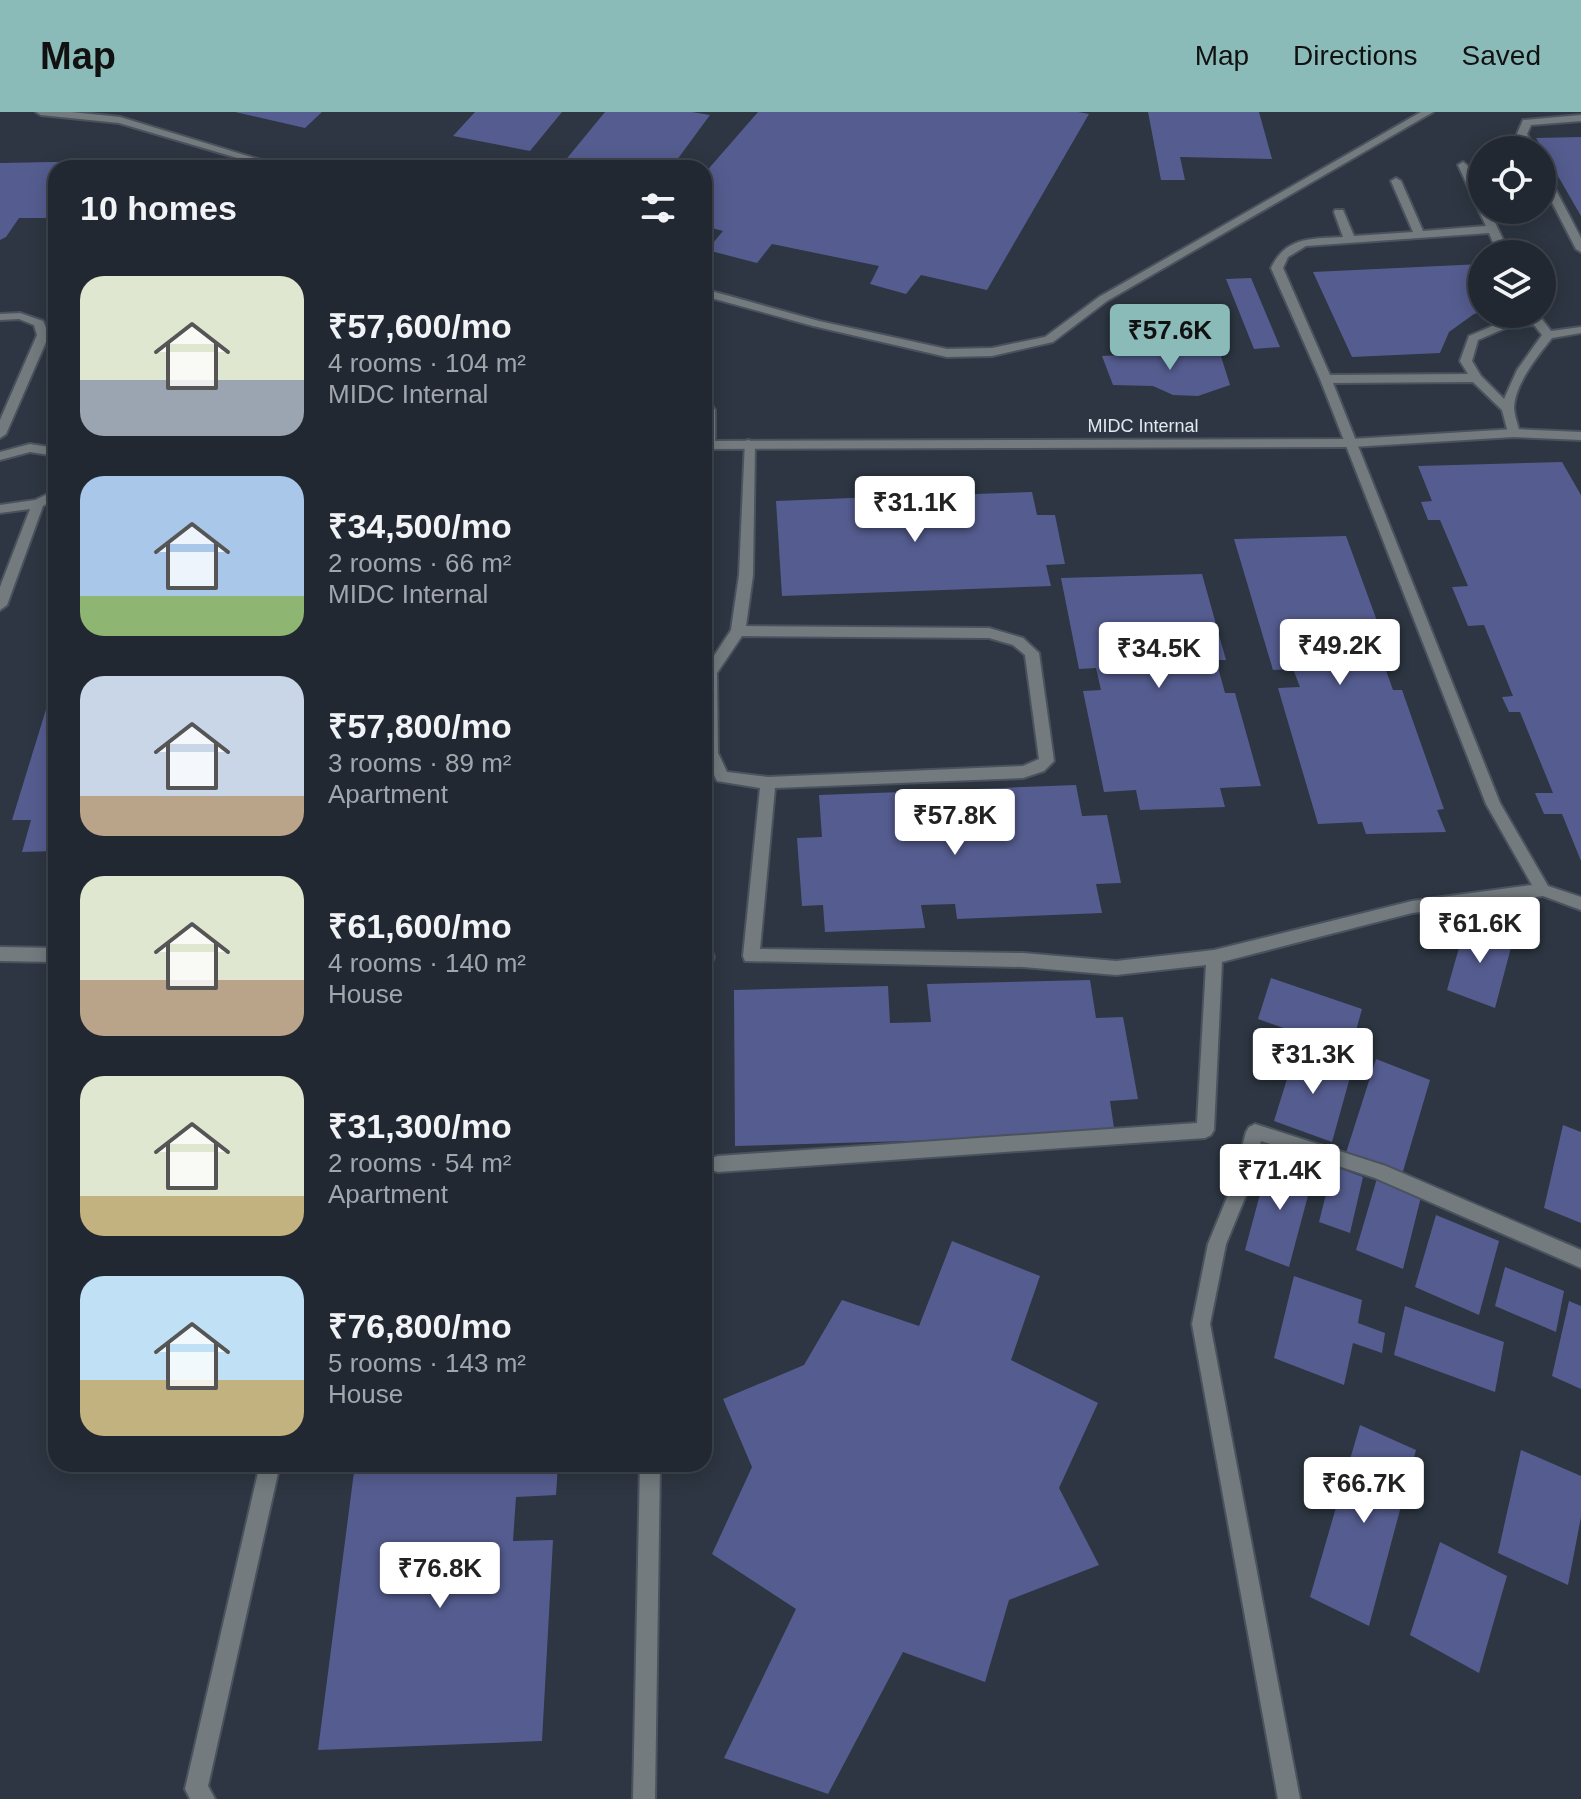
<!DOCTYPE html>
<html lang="en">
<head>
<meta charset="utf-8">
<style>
	:root { --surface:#222832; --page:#2e343e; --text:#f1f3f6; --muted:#a2a6ac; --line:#3f444d; --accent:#8bbbb9 }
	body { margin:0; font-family:Arial,sans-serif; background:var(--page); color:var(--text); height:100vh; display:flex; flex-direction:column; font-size:30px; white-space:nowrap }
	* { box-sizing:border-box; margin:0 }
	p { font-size:26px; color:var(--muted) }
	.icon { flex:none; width:44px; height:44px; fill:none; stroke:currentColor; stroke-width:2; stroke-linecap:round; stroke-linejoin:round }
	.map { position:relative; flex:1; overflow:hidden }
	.drawer { position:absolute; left:48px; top:48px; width:664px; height:1312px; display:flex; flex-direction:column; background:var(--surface); border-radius:24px; box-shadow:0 4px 20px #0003,0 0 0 2px var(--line) }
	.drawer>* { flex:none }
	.buttons { position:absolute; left:1468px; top:24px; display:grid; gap:16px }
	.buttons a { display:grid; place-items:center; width:88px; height:88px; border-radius:50%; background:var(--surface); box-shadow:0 4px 20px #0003,0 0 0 2px var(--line); font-size:40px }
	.price { position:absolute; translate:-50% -68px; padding:0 18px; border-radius:8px; background:#fff; color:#222; font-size:26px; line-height:52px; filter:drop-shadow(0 2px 4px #0008) }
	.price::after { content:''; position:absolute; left:50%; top:48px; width:24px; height:18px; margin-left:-12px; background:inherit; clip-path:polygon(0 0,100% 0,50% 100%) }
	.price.selected { background:var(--accent); color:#111 }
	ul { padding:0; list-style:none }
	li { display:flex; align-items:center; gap:24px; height:200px; padding:0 32px }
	li span { display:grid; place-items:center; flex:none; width:224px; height:160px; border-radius:24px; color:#555 }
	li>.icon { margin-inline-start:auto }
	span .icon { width:96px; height:96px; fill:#fffc; stroke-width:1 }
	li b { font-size:34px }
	h2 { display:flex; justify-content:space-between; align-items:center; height:96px; padding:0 32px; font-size:34px }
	header { display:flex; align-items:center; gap:48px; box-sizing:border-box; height:112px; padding:0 40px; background:var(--accent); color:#111 }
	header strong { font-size:38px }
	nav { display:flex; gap:44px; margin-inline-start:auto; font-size:28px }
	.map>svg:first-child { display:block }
	.building { fill:#555d90 }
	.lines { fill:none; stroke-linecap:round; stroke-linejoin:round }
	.lane-casing { stroke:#4a525e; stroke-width:4 }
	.street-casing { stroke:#4a525e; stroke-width:4 }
	.lane { fill:#737b7e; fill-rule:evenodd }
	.street { fill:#737b7e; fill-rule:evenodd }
	.labels { text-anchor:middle; stroke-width:6; stroke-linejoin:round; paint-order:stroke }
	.far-street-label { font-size:18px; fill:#e2e8ef; stroke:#2d3642 }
</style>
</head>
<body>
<header>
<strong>Map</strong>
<nav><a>Map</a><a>Directions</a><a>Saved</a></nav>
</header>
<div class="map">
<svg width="1581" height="1687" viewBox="0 0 1581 1687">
	<rect width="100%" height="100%" fill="#2d3642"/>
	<g class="building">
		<polygon points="235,0 322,0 305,16"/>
		<polygon points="475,0 562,0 530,39 453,24"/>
		<polygon points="605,0 692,0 710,3 671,56 559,56"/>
		<polygon points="758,0 1078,0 1089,2 987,178 921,163 906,182 870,172 879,154 772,132 757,151 707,138 723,119 704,114 704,62"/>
		<polygon points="1148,0 1259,0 1272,47 1180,45 1185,68 1161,68"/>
		<polygon points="1581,25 1581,104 1536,26"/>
		<polygon points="107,49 104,56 56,56 56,106 19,106 6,125 0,128 0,51"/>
		<polygon points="1482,152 1482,200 1474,202 1449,220 1440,241 1352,245 1313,160"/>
		<polygon points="1251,166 1280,235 1254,237 1226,167"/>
		<polygon points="704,221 710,223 710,281 704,282"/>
		<polygon points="1219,238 1230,273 1198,284 1173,283 1153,274 1113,273 1102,244"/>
		<polygon points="1562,350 1581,383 1581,749 1562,702 1544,702 1535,681 1553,681 1520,600 1509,600 1502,585 1513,584 1484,513 1468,514 1452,475 1468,474 1440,408 1428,408 1421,390 1432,389 1418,354"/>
		<polygon points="1032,380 1037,403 1055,403 1065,452 1046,453 1051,474 782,484 776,389 877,385 878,392 918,390 918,384"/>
		<polygon points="1346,424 1392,550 1383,550 1393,578 1402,578 1444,697 1437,698 1446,720 1366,722 1362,710 1318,712 1278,576 1300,575 1293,557 1273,558 1234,427"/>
		<polygon points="1202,462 1226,548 1216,548 1225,581 1235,581 1261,674 1220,676 1225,695 1140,698 1136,678 1104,680 1083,579 1101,578 1096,556 1079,557 1061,466"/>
		<polygon points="56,565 56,739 22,740 31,708 12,708"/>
		<polygon points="1076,673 1082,704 1107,703 1121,771 1096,772 1102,801 957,807 955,792 921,793 925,816 825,820 823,793 802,794 797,726 822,725 819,683 902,680 903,688 950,686 949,678"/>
		<polygon points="1466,811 1513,828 1495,896 1447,878"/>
		<polygon points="1271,866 1362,897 1350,940 1258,907"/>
		<polygon points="1090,868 1096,906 1123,905 1138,987 1110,989 1115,1023 735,1034 734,878 888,874 890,911 931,910 927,872"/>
		<polygon points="1296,938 1352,958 1332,1030 1274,1009"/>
		<polygon points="1376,947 1430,968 1401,1066 1345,1044"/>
		<polygon points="1563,1013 1581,1020 1581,1111 1544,1096"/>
		<polygon points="1270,1045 1314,1061 1289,1155 1245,1138"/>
		<polygon points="1333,1054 1363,1065 1350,1121 1319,1110"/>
		<polygon points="1378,1063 1422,1081 1403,1157 1356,1138"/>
		<polygon points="1436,1103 1499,1129 1479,1203 1415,1175"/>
		<polygon points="952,1129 1040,1164 1011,1248 1098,1291 1059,1376 1099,1453 1009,1488 985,1570 903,1540 828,1682 724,1646 796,1497 712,1442 752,1355 723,1287 804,1253 842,1188 919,1214"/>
		<polygon points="1505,1155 1564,1179 1556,1220 1495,1194"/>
		<polygon points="1294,1164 1362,1188 1358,1211 1385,1221 1382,1241 1353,1231 1344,1273 1274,1246"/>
		<polygon points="1569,1189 1581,1194 1581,1277 1552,1264"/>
		<polygon points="1405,1194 1504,1230 1495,1280 1394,1243"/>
		<polygon points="1360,1313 1416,1338 1369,1514 1310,1485"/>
		<polygon points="1521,1338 1581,1364 1581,1405 1568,1473 1498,1441"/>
		<polygon points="355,1352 558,1352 556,1383 516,1385 513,1429 553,1428 542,1629 318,1638"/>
		<polygon points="1440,1430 1507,1464 1479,1561 1410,1523"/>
	</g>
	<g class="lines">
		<defs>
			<g id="lane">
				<polygon points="36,0 71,0 120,5 287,56 271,56 119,11 41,3"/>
				<polygon points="1421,0 1433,0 1107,189 1053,230 992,244 947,245 813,214 704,184 704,177 819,209 947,237 992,236 1045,225 1099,185"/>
				<polygon points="1581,3 1581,9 1531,13 1527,22 1535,38 1525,38 1517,22 1523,8"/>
				<path d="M1463 50C1477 59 1482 82 1482 98H1489L1510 142H1498L1489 121 1306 134 1288 145 1283 156 1330 263 1468 262 1460 249 1469 224 1502 210 1529 206 1526 202H1538L1551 219 1581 215V221L1552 226C1537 245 1516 270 1514 295 1514 303 1518 313 1520 321L1514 325 1508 321 1502 298 1473 270 1333 271 1500 691 1548 774 1581 785V798L1543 784 1412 801 1222 850 1214 1018 1211 1023 1205 1026 718 1060 712 1058 709 1052 712 1046 718 1044 1197 1011 1206 853 1116 863 1023 855 745 849 743 844 760 676 717 669 704 642V559L731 518 739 463 745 329 749 328 755 332 753 463 746 514 989 516 1023 526 1039 541 1054 649 1044 659 1023 666 775 676 760 837 1023 841 1116 849 1214 838 1412 789 1532 773 1486 692 1320 267 1271 156C1286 124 1312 127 1343 125L1334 100 1335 98H1343L1354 124 1413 120 1391 69 1396 66 1401 69 1423 119 1486 114 1458 53ZM1534 213 1542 223 1517 258 1504 287 1481 264 1472 249 1478 228 1508 215ZM742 524 989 526 1013 533 1025 543 1039 647 1023 654 768 665 727 660 718 641 717 561Z"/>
				<polygon points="1542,58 1547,61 1581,126 1581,140 1576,137 1542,71"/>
				<polygon points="20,201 43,209 49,223 6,322 0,326 0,308 37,223 34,213 19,207 0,208 0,202"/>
				<polygon points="704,287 708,288 715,298 715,333 709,337 704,335"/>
			</g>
			<g id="street">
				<polygon points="1514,317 1581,320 1581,328 1514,325 1352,335 704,337 704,329 1352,327"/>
				<polygon points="30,332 56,336 56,344 30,340 0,348 0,340"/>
				<polygon points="56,378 56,387 43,394 7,493 0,498 0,475 30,397 0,401 0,393 35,388"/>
				<polygon points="0,835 56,836 56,850 0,849"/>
				<polygon points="704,838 712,840 714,845 712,850 704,852"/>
				<polygon points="1255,1012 1386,1054 1581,1138 1581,1156 1375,1066 1261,1029 1251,1071 1226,1132 1210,1212 1300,1687 1278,1687 1192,1212 1208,1132 1233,1071 1246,1020 1249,1015"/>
				<polygon points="260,1352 280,1352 208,1674 215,1687 190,1687 185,1677"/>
				<polygon points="640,1352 660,1352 655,1687 633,1687"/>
			</g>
		</defs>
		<use href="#lane" class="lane-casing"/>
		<use href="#street" class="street-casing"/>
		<use href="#lane" class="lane"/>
		<use href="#street" class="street"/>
	</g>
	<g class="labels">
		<g class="far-street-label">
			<text x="1143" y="320">MIDC Internal</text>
		</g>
	</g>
</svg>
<div class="buttons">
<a><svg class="icon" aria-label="locate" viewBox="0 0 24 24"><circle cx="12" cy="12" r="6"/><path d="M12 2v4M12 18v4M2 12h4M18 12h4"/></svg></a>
<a><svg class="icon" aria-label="layers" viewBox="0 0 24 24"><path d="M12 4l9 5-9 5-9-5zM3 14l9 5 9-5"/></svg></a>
</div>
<b class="price selected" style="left:1170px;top:260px">₹57.6K</b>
<b class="price" style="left:915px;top:432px">₹31.1K</b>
<b class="price" style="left:1340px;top:575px">₹49.2K</b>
<b class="price" style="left:1159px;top:578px">₹34.5K</b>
<b class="price" style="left:955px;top:745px">₹57.8K</b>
<b class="price" style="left:1480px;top:853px">₹61.6K</b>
<b class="price" style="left:1313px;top:984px">₹31.3K</b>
<b class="price" style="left:1280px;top:1100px">₹71.4K</b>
<b class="price" style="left:1364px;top:1413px">₹66.7K</b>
<b class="price" style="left:440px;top:1498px">₹76.8K</b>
<section class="drawer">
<h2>10 homes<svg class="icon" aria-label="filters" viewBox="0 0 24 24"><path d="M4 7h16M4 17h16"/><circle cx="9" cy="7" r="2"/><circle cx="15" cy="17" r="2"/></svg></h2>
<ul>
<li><span style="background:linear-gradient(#dfe7d0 65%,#9aa5b1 0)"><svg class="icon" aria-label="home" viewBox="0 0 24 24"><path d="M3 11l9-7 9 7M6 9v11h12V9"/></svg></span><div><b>₹57,600/mo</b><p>4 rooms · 104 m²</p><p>MIDC Internal</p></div></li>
<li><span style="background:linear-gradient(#a9c7e8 75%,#8fb573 0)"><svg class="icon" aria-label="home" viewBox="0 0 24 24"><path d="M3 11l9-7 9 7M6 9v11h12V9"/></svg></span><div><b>₹34,500/mo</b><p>2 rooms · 66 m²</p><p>MIDC Internal</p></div></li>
<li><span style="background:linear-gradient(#c9d6e8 75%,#b9a48a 0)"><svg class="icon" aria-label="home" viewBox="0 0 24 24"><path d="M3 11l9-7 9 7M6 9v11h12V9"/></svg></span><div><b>₹57,800/mo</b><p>3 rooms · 89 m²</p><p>Apartment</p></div></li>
<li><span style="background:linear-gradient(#dfe7d0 65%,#b9a48a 0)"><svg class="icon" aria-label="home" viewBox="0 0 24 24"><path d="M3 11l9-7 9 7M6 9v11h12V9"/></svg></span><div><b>₹61,600/mo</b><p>4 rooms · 140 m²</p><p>House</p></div></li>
<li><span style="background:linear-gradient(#dfe7d0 75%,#c2b280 0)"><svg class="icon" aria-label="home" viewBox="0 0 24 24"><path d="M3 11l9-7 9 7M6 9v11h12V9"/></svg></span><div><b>₹31,300/mo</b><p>2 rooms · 54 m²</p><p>Apartment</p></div></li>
<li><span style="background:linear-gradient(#bfe0f5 65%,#c2b280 0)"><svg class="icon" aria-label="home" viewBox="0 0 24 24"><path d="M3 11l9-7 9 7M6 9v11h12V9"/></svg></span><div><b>₹76,800/mo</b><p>5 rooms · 143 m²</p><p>House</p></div></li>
</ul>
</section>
</div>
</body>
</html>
